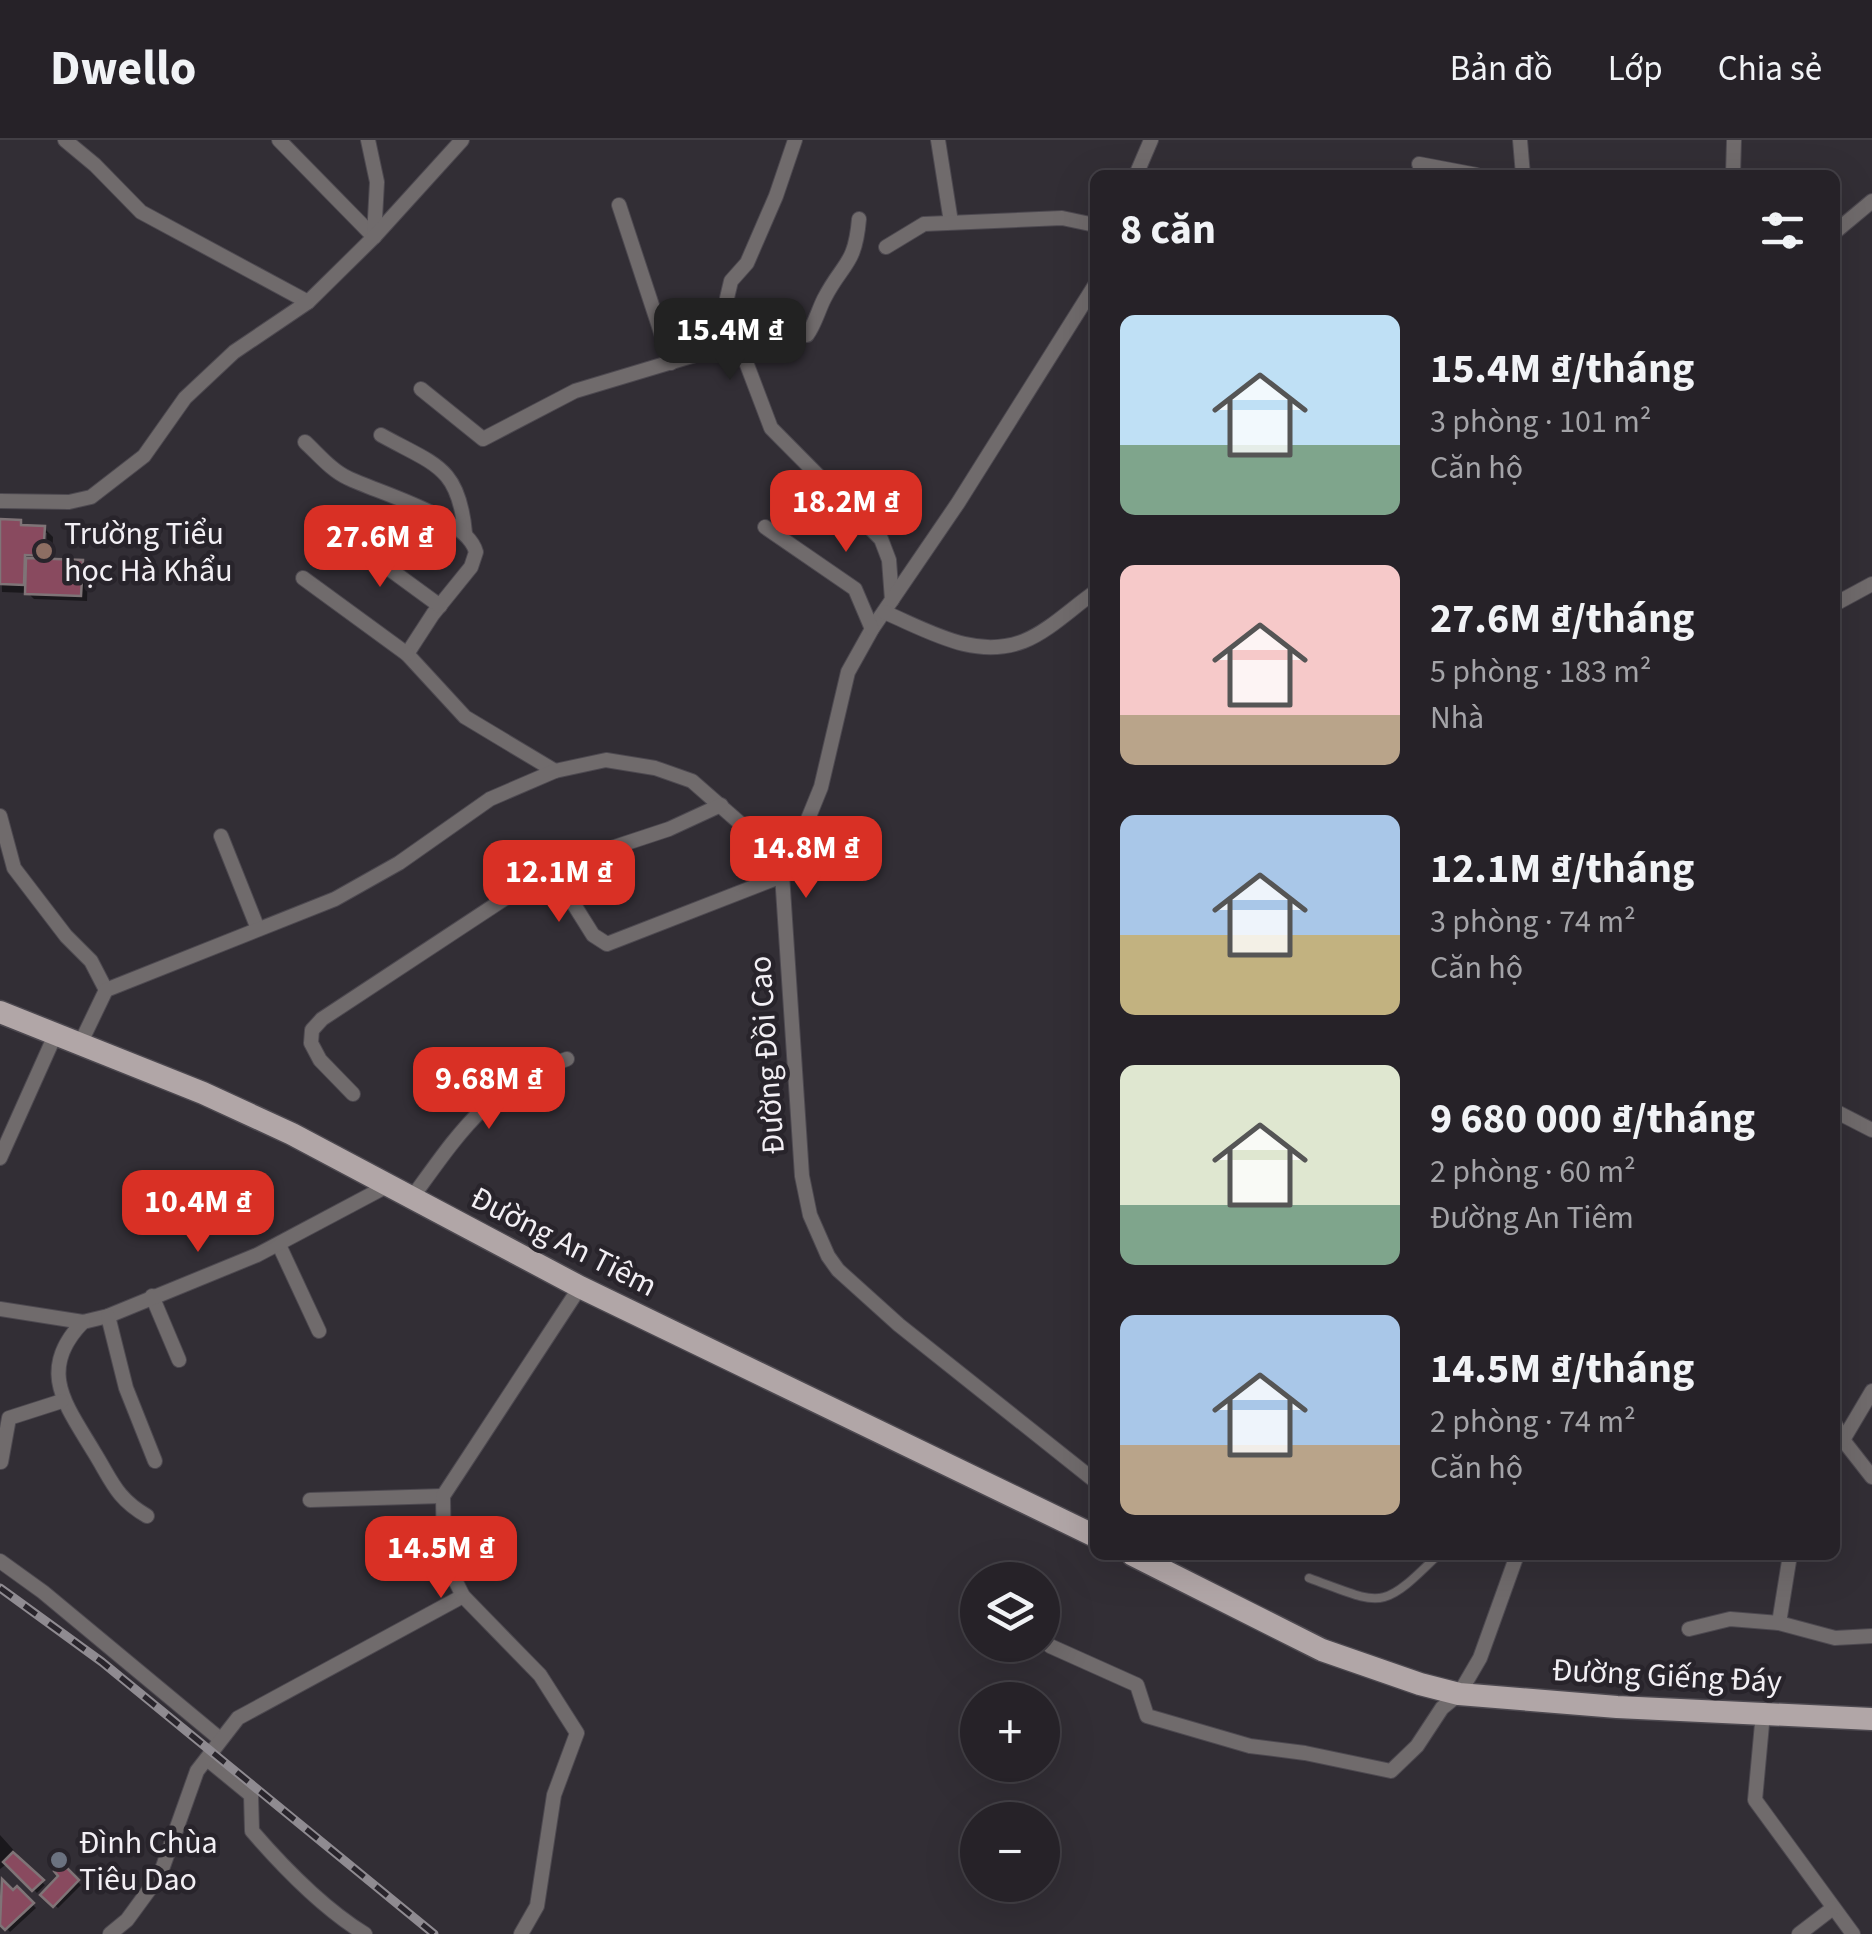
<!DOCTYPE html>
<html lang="vi">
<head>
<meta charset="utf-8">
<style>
	:root { --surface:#262228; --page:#322f34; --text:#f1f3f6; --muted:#a4a4a8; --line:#423f45; --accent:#d93025 }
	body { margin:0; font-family:"Source Sans 3",sans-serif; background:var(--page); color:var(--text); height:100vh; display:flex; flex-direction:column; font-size:38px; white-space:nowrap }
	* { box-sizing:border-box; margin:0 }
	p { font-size:32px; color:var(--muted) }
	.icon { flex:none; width:55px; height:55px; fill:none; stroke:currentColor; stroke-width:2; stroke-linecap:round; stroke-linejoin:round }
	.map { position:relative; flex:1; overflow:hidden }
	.drawer { position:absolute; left:1090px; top:30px; width:750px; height:1390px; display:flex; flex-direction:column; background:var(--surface); border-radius:15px; box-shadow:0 10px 40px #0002,0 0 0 2px var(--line) }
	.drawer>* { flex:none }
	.buttons { position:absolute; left:960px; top:1422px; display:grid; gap:20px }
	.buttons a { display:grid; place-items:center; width:100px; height:100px; border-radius:50%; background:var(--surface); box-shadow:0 10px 40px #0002,0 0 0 2px var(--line); font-size:50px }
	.price { position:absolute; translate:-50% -85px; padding:0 22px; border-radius:20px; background:var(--accent); color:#fff; font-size:32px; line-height:65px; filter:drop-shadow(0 2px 5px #0008) }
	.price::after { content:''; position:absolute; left:50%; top:60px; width:30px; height:22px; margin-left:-15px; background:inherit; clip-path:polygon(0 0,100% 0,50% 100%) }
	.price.selected { background:#222; color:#fff }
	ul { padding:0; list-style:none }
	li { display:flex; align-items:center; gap:30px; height:250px; padding:0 30px }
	li span { display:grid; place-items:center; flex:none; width:280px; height:200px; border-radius:15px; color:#555 }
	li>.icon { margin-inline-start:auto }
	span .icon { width:120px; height:120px; fill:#fffc; stroke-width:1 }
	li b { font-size:42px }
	h2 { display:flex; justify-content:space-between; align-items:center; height:120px; padding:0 30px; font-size:42px }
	header { display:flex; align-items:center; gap:60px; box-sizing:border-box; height:140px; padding:0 50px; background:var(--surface); border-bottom:2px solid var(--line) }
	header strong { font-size:48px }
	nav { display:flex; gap:55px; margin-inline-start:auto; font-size:35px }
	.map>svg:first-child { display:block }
	.shadow { fill:#0007; fill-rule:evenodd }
	.building { fill:#894a5f; stroke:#7f7477; stroke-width:2.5 }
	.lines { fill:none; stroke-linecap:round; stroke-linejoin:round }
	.service-casing { stroke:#4d4950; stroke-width:10 }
	.minor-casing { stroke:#4d4950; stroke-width:16 }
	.primary-casing { stroke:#4d4950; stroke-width:25 }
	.service { stroke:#706b6c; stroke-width:8 }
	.minor { stroke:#706b6c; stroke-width:14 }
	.primary { stroke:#b1a6a7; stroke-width:22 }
	.rail-casing { stroke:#8f8b91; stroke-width:9 }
	.rail { stroke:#28242b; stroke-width:5; stroke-dasharray:15; stroke-linecap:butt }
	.education-dot { fill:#8d6e63; stroke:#28242b; stroke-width:4 }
	.worship-dot { fill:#6b7280; stroke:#28242b; stroke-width:4 }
	.labels { text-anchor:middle; stroke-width:9; stroke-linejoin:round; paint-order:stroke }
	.poi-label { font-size:32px; fill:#f2eff4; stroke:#28242b; text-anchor:start }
	.street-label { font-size:32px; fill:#f2eff4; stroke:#28242b }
</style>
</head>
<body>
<header>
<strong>Dwello</strong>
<nav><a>Bản đồ</a><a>Lớp</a><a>Chia sẻ</a></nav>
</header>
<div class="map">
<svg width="1872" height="1794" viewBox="0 0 1872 1794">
	<rect width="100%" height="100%" fill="#322e35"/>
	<g class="shadow">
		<path d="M0 381 44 388 53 397 52 422 82 423 88 429 87 461 34 459 28 453 2 452ZM42 393H47L45 428H40Z"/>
		<polygon points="0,1695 18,1715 15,1717 45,1745 37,1753 8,1723 0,1729"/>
		<polygon points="62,1726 81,1745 58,1768 43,1755 62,1736"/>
		<polygon points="2,1742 13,1754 17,1749 36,1768 10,1792 0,1781"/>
	</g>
	<g class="building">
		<polygon points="0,379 21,380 21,385 45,386 43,416 25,415 24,445 0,444"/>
		<polygon points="26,418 83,420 81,456 25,454"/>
		<polygon points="13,1712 44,1740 32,1751 3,1722"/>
		<polygon points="62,1723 79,1740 53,1767 40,1755 58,1736 54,1731"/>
		<polygon points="2,1739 13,1750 17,1746 34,1763 5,1790 0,1785"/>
	</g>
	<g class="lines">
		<defs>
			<path id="service" d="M1309 1438C1383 1465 1380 1472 1438 1415"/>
			<g id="minor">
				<polyline points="65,0 95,25 141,72 308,162"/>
				<polyline points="279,0 374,97"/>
				<polyline points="368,0 377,42 374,97"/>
				<polyline points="795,0 776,56 747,123 731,141 727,158 730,180 771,288 881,399 889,420 892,460"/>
				<polyline points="938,0 951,82"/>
				<polyline points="1520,0 1523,35"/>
				<polyline points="1419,24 1477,35"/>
				<polyline points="1136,35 1151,0"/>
				<polyline points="1733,35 1734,0"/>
				<polyline points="619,65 671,223"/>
				<polyline points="1835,92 1872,61"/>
				<polyline points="886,107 924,84 1062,78 1095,85"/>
				<polyline points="1095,145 958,363 872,489 848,532 821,647 795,711 781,719 802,1036 810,1075 828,1116 838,1130 899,1185 1095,1341"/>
				<path d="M421 249 483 299 575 251 755 197 807 195C815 184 818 171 824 159 843 122 855 126 859 79"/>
				<path d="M381 295C435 325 459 326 465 393"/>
				<path d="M305 302C318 314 332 331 348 338 379 353 467 377 476 412L471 427 433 474 407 514 465 577 555 631"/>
				<polyline points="0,361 69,362 91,357 144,316 185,258 234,212 308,162 374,97 462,0"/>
				<polyline points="765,387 855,449 872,489"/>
				<polyline points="347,398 440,466"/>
				<polyline points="303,438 407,514"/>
				<polyline points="1835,464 1872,444"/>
				<path d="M884 472C929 491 975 520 1024 501 1049 491 1073 467 1095 452"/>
				<polyline points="0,676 14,728 66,796 91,821 106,850"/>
				<polyline points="221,696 258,789"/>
				<polyline points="551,728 593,795 607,804 782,736"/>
				<polyline points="81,902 106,850 335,759 399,723 490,659 555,631 606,620 655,628 692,641 781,719"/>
				<polyline points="353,954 320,920 311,903 312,890 322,879 551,728 669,689 721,665"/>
				<polyline points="1835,971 1872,990"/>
				<polyline points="0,1018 56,893"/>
				<path d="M411 1059C457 996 488 945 567 919"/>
				<polyline points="279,1105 319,1191"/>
				<polyline points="152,1156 179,1220"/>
				<polyline points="0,1169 83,1182 108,1176 257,1115 387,1046"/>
				<polyline points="108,1176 126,1248 155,1321"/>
				<path d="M83 1182C36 1230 66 1265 94 1312 112 1341 116 1358 147 1376"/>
				<polyline points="1835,1284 1843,1300 1872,1337"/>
				<polyline points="1843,1300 1872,1251"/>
				<polyline points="1,1322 9,1278 62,1261"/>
				<polyline points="310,1360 443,1356"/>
				<polyline points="0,1421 43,1452 220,1599"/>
				<polyline points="1779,1483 1790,1415"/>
				<polyline points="1689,1489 1730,1479 1779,1483 1835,1498 1872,1496"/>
				<polyline points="1050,1506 1137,1545 1147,1576 1250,1606 1305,1613 1391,1631 1417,1606 1442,1568 1459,1554 1480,1518 1517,1415"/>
				<polyline points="1763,1573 1755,1660 1853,1794"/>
				<path d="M207 1619 251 1655 252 1691C284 1728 324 1769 365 1794"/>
				<polyline points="110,1794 127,1780 160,1735 197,1631 238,1578 463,1456"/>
				<polyline points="521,1794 537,1766 554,1655 577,1593 540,1535 463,1456 444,1418 443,1356 580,1147"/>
				<polyline points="1799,1794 1833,1768"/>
			</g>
			<g id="primary">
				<polyline points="0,872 203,953 292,994 580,1147 1095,1396"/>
				<polyline points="1133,1415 1322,1510 1420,1544 1459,1554 1617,1567 1872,1579"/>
			</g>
		</defs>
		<use href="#service" class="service-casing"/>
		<use href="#minor" class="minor-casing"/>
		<use href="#primary" class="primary-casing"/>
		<use href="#service" class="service"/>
		<use href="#minor" class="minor"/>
		<use href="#primary" class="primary"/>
		<defs>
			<polyline id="rail" points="0,1448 102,1522 434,1794"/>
		</defs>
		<use href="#rail" class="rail-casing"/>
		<use href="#rail" class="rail"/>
	</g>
	<circle class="education-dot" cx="44" cy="411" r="10"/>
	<circle class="worship-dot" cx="59" cy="1720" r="10"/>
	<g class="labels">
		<g class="poi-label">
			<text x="64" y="404">Trường Tiểu<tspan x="64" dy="37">học Hà Khẩu</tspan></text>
			<text x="79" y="1713">Đình Chùa<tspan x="79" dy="37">Tiêu Dao</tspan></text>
		</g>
		<g class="street-label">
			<text transform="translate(766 915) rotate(-94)" y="11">Đường Đồi Cao</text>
			<text transform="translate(564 1101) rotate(27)" y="11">Đường An Tiêm</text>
			<text transform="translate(1667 1535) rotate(3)" y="11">Đường Giếng Đáy</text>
		</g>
	</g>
</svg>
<div class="buttons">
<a><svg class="icon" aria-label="layers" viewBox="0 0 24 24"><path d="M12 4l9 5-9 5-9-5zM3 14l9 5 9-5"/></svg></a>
<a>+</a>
<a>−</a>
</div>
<b class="price selected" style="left:730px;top:243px">15.4M ₫</b>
<b class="price" style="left:846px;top:415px">18.2M ₫</b>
<b class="price" style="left:380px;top:450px">27.6M ₫</b>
<b class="price" style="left:806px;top:761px">14.8M ₫</b>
<b class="price" style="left:559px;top:785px">12.1M ₫</b>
<b class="price" style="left:489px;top:992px">9.68M ₫</b>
<b class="price" style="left:198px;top:1115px">10.4M ₫</b>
<b class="price" style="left:441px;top:1461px">14.5M ₫</b>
<section class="drawer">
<h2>8 căn<svg class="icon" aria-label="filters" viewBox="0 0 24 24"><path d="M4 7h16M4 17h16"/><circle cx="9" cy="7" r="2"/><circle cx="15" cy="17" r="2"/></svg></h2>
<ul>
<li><span style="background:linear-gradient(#bfe0f5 65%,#7fa58c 0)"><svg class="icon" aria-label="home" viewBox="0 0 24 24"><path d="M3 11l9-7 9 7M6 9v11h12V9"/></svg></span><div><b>15.4M ₫/tháng</b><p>3 phòng · 101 m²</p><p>Căn hộ</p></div></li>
<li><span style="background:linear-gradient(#f6c9c9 75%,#b9a48a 0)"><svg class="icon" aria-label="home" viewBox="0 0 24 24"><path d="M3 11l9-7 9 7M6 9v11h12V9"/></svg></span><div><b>27.6M ₫/tháng</b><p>5 phòng · 183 m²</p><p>Nhà</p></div></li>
<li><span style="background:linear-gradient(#a9c7e8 60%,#c2b280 0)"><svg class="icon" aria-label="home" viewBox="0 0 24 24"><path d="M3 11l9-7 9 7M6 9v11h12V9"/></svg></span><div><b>12.1M ₫/tháng</b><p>3 phòng · 74 m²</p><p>Căn hộ</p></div></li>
<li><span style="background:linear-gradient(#dfe7d0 70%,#7fa58c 0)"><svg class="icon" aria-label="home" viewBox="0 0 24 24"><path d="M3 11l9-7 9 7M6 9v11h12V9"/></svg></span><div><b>9 680 000 ₫/tháng</b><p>2 phòng · 60 m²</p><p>Đường An Tiêm</p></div></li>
<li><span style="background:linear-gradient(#a9c7e8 65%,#b9a48a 0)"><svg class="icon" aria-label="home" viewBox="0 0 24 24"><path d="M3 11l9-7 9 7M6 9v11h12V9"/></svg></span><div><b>14.5M ₫/tháng</b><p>2 phòng · 74 m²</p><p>Căn hộ</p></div></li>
</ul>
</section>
</div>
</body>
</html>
